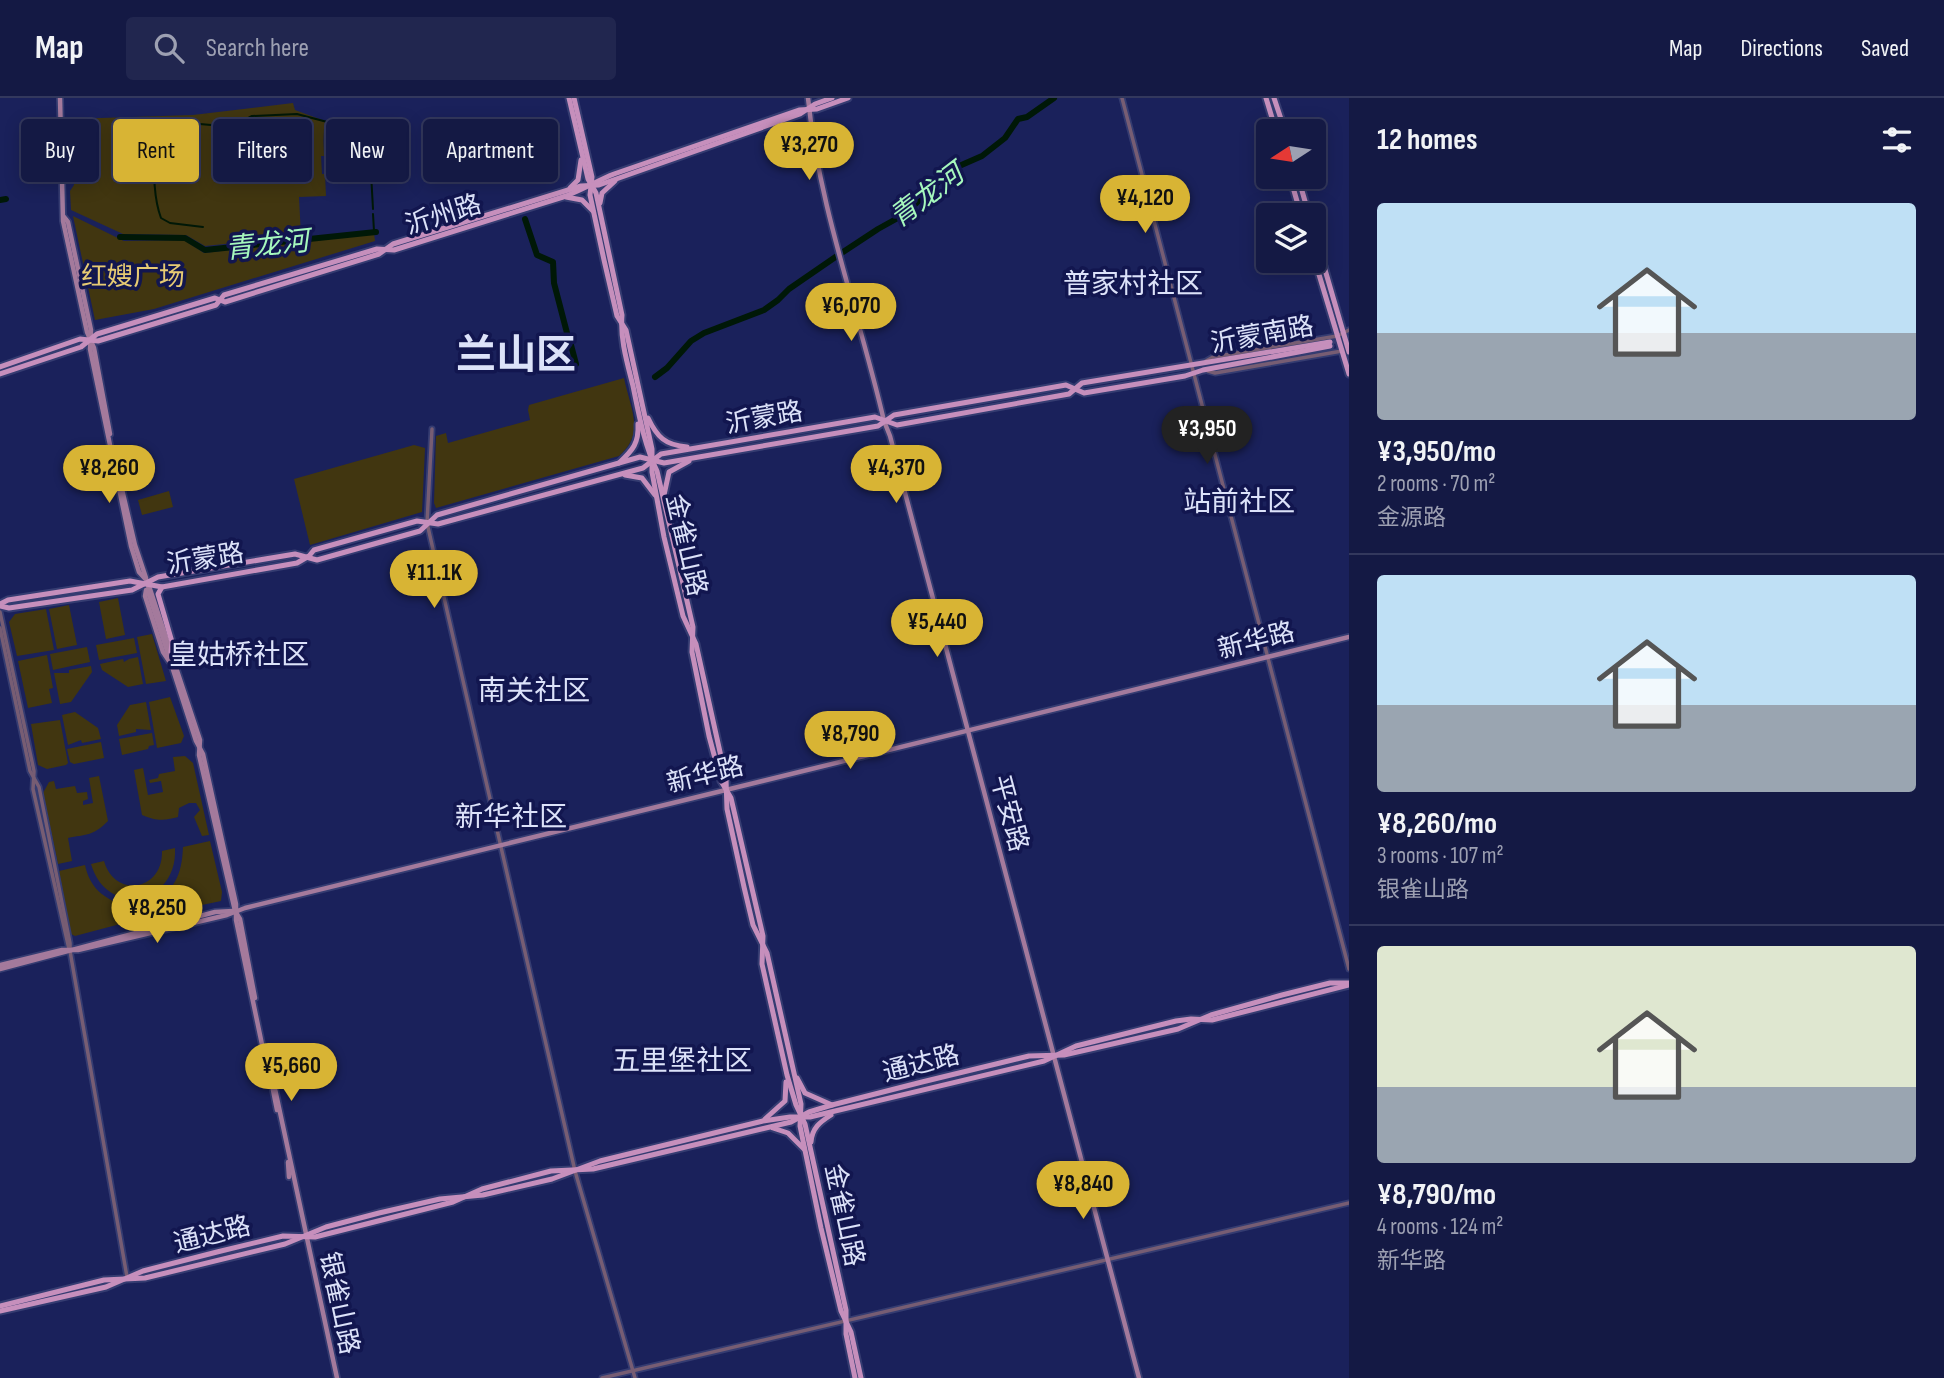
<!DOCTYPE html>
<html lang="en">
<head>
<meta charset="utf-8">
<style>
	:root { --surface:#141944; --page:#21264f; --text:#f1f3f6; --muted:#9da0b2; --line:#33385d; --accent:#d8b434 }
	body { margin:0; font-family:"Sofia Sans Condensed","Noto Sans SC",sans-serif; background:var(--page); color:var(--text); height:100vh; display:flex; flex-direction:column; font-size:26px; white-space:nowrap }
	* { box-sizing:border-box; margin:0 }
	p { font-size:23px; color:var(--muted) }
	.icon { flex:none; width:38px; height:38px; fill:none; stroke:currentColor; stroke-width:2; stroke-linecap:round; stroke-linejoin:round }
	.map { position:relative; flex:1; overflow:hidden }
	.details { display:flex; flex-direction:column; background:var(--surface); width:595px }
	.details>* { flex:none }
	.guide { position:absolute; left:21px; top:21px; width:665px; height:63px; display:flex; gap:14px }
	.needle { width:46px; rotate:258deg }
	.tools { position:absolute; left:1256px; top:21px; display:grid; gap:14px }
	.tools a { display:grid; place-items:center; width:70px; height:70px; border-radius:7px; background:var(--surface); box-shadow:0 4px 18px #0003,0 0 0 2px var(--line); font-size:35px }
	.price { position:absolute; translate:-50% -60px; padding:0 16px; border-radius:24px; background:var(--accent); color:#111; font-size:23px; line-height:46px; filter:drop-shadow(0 2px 4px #0008) }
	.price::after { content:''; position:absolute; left:50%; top:42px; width:21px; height:16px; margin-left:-10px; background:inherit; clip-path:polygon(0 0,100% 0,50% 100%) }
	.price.selected { background:#222; color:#fff }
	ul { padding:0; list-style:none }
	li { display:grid; align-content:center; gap:14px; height:371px; padding:0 28px }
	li+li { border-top:2px solid var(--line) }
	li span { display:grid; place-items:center; height:217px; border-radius:7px; color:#555 }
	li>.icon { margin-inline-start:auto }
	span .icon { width:126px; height:126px; fill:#fffc; stroke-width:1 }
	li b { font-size:30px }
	h2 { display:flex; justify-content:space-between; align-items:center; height:84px; padding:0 28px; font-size:30px }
	.tag { padding:0 24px; border-radius:7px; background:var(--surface); box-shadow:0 4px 18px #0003,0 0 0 2px var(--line); font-size:24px; line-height:63px }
	.tag.selected { background:var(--accent); color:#111 }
	header { display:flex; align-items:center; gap:42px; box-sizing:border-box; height:98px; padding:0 35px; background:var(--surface); border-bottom:2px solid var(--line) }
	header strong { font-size:33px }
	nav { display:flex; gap:38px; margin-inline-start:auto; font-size:24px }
	.search { width:490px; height:63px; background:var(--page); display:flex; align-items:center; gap:18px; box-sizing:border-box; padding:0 24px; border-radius:7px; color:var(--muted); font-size:26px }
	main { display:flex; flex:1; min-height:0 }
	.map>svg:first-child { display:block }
	.green { fill:#413610 }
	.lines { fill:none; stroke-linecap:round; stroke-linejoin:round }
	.stream { stroke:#001807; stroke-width:2 }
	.river { stroke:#001807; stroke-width:6 }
	.primary-tunnel { stroke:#373e73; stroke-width:5; stroke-dasharray:5 2.5; stroke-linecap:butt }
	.tertiary-casing { stroke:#353c71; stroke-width:7 }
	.secondary-casing { stroke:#353c71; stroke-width:8 }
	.primary-casing { stroke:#353c71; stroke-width:9 }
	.tertiary { stroke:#775d73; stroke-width:3.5 }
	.secondary { stroke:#a47a9c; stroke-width:4.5 }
	.primary { stroke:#c68fbc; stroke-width:5 }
	.labels { text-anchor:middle; stroke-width:7; stroke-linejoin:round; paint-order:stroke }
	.street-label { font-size:26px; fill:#dce2f9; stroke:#12164f }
	.park-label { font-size:26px; fill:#e7cb73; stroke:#12164f }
	.water-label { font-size:28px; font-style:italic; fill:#a6f8bd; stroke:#12164f }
	.neighbourhood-label { font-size:28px; fill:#dce2f9; stroke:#12164f }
	.town-label { font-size:40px; font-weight:bold; fill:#dce2f9; stroke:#12164f }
</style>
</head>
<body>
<header>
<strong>Map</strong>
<div class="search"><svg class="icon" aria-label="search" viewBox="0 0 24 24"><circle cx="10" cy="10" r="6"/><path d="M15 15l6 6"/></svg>Search here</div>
<nav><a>Map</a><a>Directions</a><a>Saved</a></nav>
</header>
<main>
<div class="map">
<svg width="1349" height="1280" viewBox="0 0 1349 1280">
	<rect width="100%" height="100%" fill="#1a215b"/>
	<g class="green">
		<polygon points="293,5 295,12 349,32 350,39 332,39 333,55 325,56 323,30 324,58 321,58 322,76 325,76 326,98 299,99 301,138 205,148 186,137 123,136 71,112 70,93 74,87 71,63 70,21 193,17"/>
		<polygon points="73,118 124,143 184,142 204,155 374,135 375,143 154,211 95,222"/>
		<path d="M624 280C630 310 646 335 619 358L436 410 434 405 436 338 446 335 448 345 530 322 528 312 529 307Z"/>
		<polygon points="414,347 425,350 422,414 310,447 294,381"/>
		<polygon points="169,393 173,409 142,417 138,402"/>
		<polygon points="118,500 125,537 106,541 99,504"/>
		<polygon points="69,507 77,547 57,551 49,511"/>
		<polygon points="46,511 54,552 17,558 9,524 15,516"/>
		<polygon points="152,536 166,583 146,586 137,539"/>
		<polygon points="134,540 137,555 99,562 96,547"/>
		<polygon points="87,549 90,564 53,572 50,556"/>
		<polygon points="47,557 53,590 49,591 52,605 28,610 18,563"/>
		<polygon points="138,559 143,586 128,589 102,572 100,566 123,561 124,564 129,561"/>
		<polygon points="91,568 92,574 71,604 60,606 54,575 69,575 69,572"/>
		<polygon points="170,599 184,638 181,645 157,650 149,604"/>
		<polygon points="146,604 151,632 136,631 136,634 119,638 117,627 130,607"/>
		<polygon points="75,614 98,630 101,641 82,645 81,642 68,647 62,617"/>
		<polygon points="60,622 68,665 66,667 47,671 38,667 31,626"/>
		<polygon points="152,635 154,647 149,648 148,651 122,657 119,641"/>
		<polygon points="101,644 104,660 74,666 70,664 67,651"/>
		<path d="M185 658 193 665 209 737 202 738 194 719 200 712 196 705H189L179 710 178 719C161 723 158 723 142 717L134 672 143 670 148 697 163 694 161 683 150 685 149 682 158 680 159 676 175 673 173 659Z"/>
		<path d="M99 678 108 723C92 739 86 736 68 740L72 763 58 766 43 695 49 684 54 683 56 691 75 688 77 695 87 694 88 701 83 703V707L93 705 89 680Z"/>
		<path d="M210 743 222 794 221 803 169 814 160 801C178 786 182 771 183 749Z"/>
		<path d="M175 750C178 807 107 821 91 766L104 763C115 801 163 793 162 753Z"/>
		<path d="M85 767C90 790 103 800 125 808L124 825 75 838 71 836 59 773Z"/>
	</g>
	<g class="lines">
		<g class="stream">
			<polyline points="373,116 374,133"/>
			<path d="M203 129 170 125 161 120C151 93 155 59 154 31L157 26 189 25 211 27 224 21 239 25 252 18 297 16 331 25 369 39 373 111"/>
		</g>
		<g class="river">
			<polyline points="0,102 6,101"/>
			<polyline points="525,121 537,157 553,164 554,185 567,235"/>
			<polyline points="120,139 185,140 205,152 376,134"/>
			<polyline points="571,247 576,266"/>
			<polyline points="655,279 667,270 691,243 704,235 764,212 778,202 789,191 834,160 878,131 905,116 950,72 982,58 1005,40 1018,21 1027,19 1054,0"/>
		</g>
		<polyline class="primary-tunnel" points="1330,244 1349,240"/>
		<defs>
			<g id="tertiary">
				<polyline points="1122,0 1349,871"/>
				<polyline points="1206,263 1213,259 1337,238 1349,232"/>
				<polyline points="1208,273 1215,275 1342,253"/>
				<polyline points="432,331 427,425 575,1073 635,1280"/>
				<polyline points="0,514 34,673 33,691 69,851"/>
				<polyline points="0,530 30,673 39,689 70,845 70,853 127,1179"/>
				<polyline points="602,1280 1349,1105"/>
			</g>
			<g id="secondary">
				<polyline points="60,0 63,123 87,234 94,250 110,336"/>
				<path d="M808 0C819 110 859 215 884 323L890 338 1139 1280"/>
				<polyline points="64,119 68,124 91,232 90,251 131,448 139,474 148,484 149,497 196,643 203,656 236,806 236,822 265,961 272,977 337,1280"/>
				<polyline points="118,374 135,447 146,480"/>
				<polyline points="149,488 200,642 199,657 235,813"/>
				<polyline points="146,492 145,498 163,554 169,563"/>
				<polyline points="235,813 240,821 255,900"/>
				<polyline points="0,867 62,852 78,852 227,817 245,810 1349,539"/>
				<polyline points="0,871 215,814 233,813"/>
				<polyline points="269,972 277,1012"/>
				<polyline points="288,1064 289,1079"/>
			</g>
			<g id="primary">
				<path d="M569 0 588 81 596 95 622 217C620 241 627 264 633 288 639 317 644 346 657 373L693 529 692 554 709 638 721 683 731 700 763 838 762 866 787 977 796 1007 805 1026 846 1212V1236L855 1280"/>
				<polyline points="574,0 592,79 590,97 604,162 617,218 626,232 652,351 652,374 664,439 683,518 696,546 726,681 727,711 744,789 753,827 767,855 801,1006 800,1028 821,1130 841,1213 851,1234 861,1280"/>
				<polyline points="1266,0 1276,33"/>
				<polyline points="1274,0 1285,33"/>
				<polyline points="1290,79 1301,117"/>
				<polyline points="1298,79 1309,117"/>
				<polyline points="570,90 578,82 581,62"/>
				<polyline points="566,99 582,102 593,113"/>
				<polyline points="600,105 602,95 615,83"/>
				<polyline points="1314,134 1349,254"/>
				<polyline points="1314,160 1349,276"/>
				<path d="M0 269 80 241 98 243 216 207 224 197 377 151 394 152 563 99C581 93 596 83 614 76L799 12 817 11 848 0"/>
				<polyline points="0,276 81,249 97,236 215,200 225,204 379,156 393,146 581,88 599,87 619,80 800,16 815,6 832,0"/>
				<path d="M648 320C657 339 665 347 687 349"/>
				<path d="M619 365C633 352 639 345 638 326"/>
				<polyline points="625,377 642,380 655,397"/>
				<polyline points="664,397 669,374 689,363"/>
				<polyline points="162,489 158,496 172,544 171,554"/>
				<polyline points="0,506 8,502 130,483 162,489 297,465 309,458 314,452 417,423 438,426 643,370 661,356 875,319 897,327 1069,296 1082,285 1330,244"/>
				<polyline points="0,508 9,510 132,492 158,479 295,456 317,462 420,433 437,417 640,359 664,365 878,328 894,317 1066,287 1084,295 1185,278 1203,272 1330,248"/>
				<polyline points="797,980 805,995 832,1007"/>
				<polyline points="765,1021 785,1003 786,984"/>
				<polyline points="773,1030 788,1035 804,1051"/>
				<path d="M811 1044C812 1030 820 1024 831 1017"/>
				<polyline points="0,1208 104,1182 145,1180 285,1146 326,1129 379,1115 440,1101 483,1097 552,1081 600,1063 763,1023 790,1019 810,1019 1044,963 1076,948 1176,923 1191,921 1212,922 1349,887"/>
				<polyline points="0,1213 106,1189 143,1173 217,1154 283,1138 315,1139 453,1104 482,1091 551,1073 593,1071 791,1024 809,1014 832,1007 922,984 1029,958 1064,957 1178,931 1211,917 1282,897 1330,885 1349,885"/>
			</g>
		</defs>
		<use href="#tertiary" class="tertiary-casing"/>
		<use href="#secondary" class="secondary-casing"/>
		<use href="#primary" class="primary-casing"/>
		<use href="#tertiary" class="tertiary"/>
		<use href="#secondary" class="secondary"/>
		<use href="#primary" class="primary"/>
	</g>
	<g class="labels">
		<g class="street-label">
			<text transform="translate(443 116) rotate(-17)" y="9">沂州路</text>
			<text transform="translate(1262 236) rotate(-10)" y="9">沂蒙南路</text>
			<text transform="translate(764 319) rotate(-10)" y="9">沂蒙路</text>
			<text transform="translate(687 447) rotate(77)" y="9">金雀山路</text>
			<text transform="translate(205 460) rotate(-9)" y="9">沂蒙路</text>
			<text transform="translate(1256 542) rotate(-14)" y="9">新华路</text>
			<text transform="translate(705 676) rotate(-14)" y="9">新华路</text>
			<text transform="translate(1010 715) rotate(75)" y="9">平安路</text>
			<text transform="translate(921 965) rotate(-14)" y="9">通达路</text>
			<text transform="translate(845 1117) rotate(78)" y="9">金雀山路</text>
			<text transform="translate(212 1136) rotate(-14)" y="9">通达路</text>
			<text transform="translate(340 1205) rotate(78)" y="9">银雀山路</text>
		</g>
		<g class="park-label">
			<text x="133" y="187">红嫂广场</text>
		</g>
		<g class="water-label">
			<text transform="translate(926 97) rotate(-37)" y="10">青龙河</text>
			<text transform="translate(267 146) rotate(-6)" y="10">青龙河</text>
		</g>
		<g class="neighbourhood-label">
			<text x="1133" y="195">普家村社区</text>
			<text x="1239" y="413">站前社区</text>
			<text x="239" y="566">皇姑桥社区</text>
			<text x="534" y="602">南关社区</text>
			<text x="511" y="728">新华社区</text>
			<text x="682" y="972">五里堡社区</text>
		</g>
		<g class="town-label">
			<text x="516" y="270">兰山区</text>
		</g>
	</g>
</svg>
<div class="tools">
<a><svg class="needle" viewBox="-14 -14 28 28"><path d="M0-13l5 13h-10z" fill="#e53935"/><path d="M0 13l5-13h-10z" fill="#9da0b2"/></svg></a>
<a><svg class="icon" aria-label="layers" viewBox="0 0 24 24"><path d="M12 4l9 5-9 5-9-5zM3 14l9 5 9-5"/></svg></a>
</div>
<b class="price" style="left:809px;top:84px">¥3,270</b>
<b class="price" style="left:1145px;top:137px">¥4,120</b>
<b class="price" style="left:851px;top:245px">¥6,070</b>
<b class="price selected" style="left:1207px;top:368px">¥3,950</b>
<b class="price" style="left:109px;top:407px">¥8,260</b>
<b class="price" style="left:896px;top:407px">¥4,370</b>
<b class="price" style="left:434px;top:512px">¥11.1K</b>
<b class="price" style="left:937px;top:561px">¥5,440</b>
<b class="price" style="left:850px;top:673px">¥8,790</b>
<b class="price" style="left:157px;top:847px">¥8,250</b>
<b class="price" style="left:291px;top:1005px">¥5,660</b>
<b class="price" style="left:1083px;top:1123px">¥8,840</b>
<div class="guide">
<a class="tag">Buy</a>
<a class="tag selected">Rent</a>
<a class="tag">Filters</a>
<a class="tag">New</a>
<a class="tag">Apartment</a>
</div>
</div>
<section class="details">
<h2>12 homes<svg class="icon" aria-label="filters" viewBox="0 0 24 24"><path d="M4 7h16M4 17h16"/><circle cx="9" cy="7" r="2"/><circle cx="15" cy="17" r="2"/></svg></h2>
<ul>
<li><span style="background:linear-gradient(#bfe0f5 60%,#9aa5b1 0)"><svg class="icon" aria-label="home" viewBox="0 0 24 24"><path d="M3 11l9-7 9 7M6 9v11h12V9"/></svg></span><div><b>¥3,950/mo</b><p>2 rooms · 70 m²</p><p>金源路</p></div></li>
<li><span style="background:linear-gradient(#bfe0f5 60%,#9aa5b1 0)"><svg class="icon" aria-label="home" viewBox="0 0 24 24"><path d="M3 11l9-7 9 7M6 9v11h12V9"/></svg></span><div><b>¥8,260/mo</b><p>3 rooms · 107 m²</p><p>银雀山路</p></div></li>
<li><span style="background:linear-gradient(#dfe7d0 65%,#9aa5b1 0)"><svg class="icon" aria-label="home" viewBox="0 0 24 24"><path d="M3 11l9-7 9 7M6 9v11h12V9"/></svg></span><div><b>¥8,790/mo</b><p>4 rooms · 124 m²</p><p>新华路</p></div></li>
</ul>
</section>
</main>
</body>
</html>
